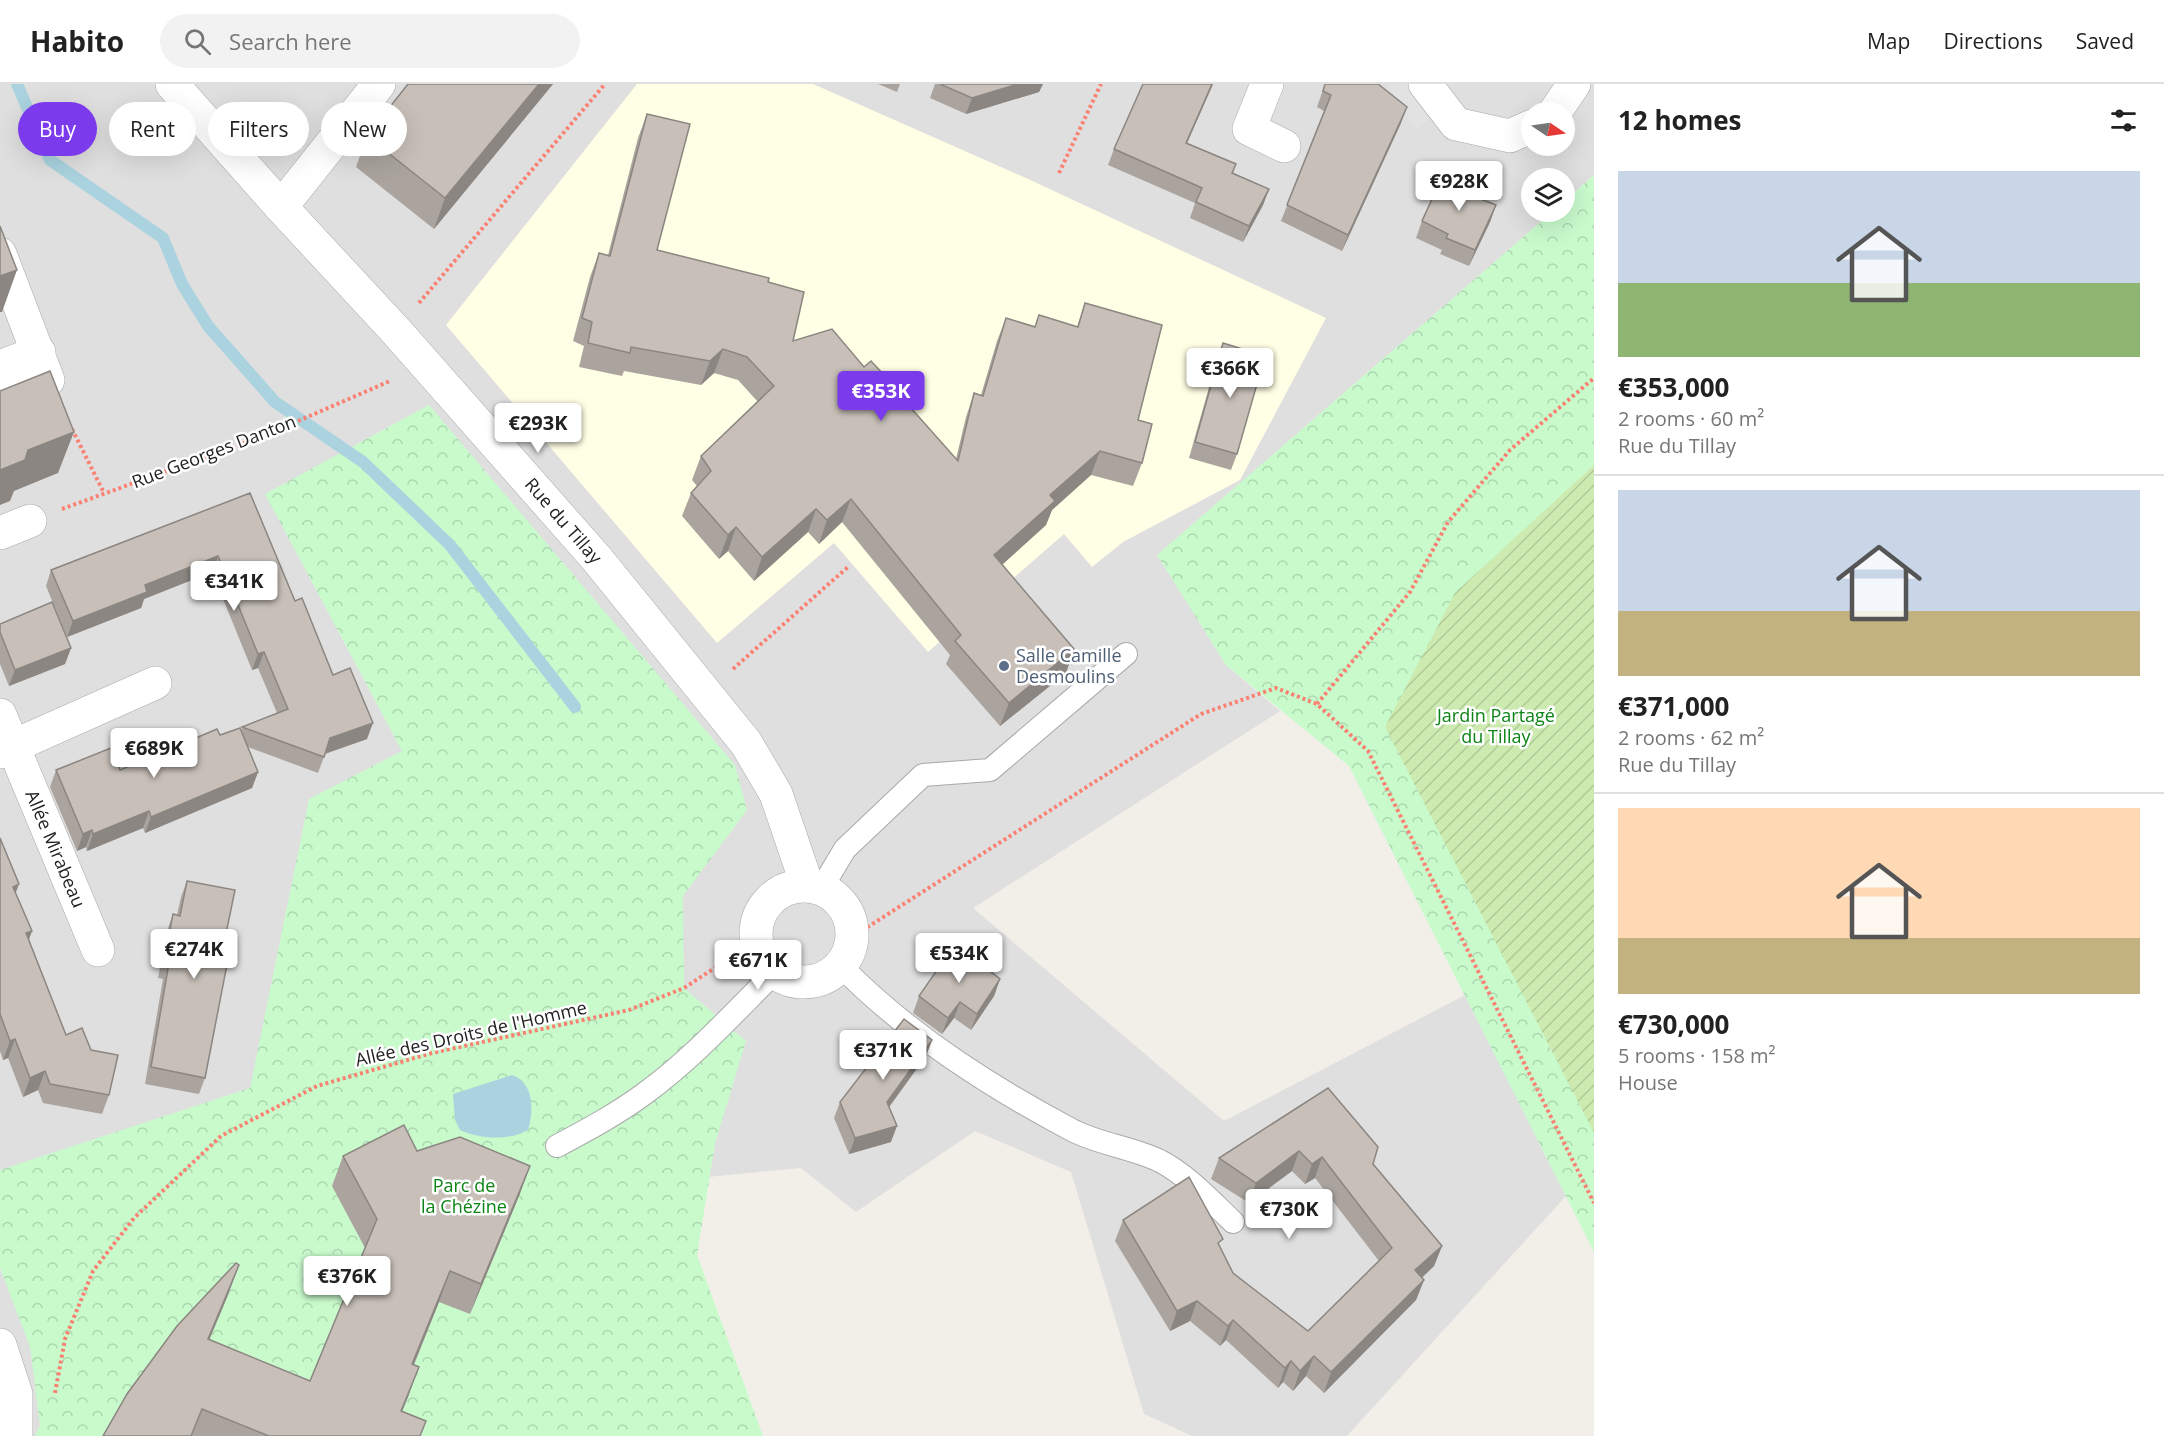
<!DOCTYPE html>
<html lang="en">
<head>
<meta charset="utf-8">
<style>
	:root { --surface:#fff; --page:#f2f2f2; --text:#222; --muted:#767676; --line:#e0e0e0; --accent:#7c3aed }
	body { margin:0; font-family:"Open Sans",sans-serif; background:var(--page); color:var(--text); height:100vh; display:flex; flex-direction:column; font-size:22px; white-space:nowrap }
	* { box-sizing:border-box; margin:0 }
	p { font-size:20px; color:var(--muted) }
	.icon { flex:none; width:33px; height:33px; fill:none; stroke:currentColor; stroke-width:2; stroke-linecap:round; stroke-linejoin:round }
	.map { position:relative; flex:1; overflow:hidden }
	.side { display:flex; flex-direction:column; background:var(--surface); width:570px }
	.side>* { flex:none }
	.hud { position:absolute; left:18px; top:18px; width:570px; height:54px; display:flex; gap:12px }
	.needle { width:39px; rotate:103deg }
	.controls { position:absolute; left:1521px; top:18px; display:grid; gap:12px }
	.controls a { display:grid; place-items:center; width:54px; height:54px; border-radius:50%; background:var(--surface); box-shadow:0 6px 24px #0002; font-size:30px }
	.price { position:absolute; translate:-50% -51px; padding:0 14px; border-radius:6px; background:#fff; color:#222; font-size:20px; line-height:39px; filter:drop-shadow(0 2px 3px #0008) }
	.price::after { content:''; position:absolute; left:50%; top:36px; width:18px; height:14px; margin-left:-9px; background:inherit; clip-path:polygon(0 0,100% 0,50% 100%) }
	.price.current { background:var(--accent); color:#fff }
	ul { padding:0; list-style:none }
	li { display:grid; align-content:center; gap:12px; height:318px; padding:0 24px }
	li+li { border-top:2px solid var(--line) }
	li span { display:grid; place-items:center; height:186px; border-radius:0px; color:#555 }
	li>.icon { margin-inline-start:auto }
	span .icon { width:108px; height:108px; fill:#fffc; stroke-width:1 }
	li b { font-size:26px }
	h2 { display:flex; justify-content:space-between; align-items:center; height:72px; padding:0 24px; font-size:26px }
	.tag { padding:0 21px; border-radius:27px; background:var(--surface); box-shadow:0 6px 24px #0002; font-size:21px; line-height:54px }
	.tag.current { background:var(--accent); color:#fff }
	header { display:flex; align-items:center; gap:36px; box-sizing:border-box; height:84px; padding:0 30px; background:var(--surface); border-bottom:2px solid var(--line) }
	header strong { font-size:28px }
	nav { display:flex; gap:33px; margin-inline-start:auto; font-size:21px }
	.search { width:420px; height:54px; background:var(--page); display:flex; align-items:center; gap:15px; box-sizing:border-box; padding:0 21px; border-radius:33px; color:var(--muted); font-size:22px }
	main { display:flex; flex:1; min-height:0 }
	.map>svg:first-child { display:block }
	.residential { fill:#e0dfdf; fill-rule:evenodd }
	.education { fill:#ffffe5 }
	.park { fill:url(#park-crowns) }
	.garden { fill:url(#garden-furrows) }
	.parking { fill:#e2e2e2 }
	.water { fill:#aad3df }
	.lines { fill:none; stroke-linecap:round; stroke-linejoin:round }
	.stream { stroke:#aad3df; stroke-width:12 }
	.service-casing { stroke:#a9a9a9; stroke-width:24 }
	.minor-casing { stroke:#a9a9a9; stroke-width:34 }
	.tertiary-casing { stroke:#a9a9a9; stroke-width:34 }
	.path { stroke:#fa8072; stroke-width:4; stroke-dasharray:3 3; stroke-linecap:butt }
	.service { stroke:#fff; stroke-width:22 }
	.minor { stroke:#fff; stroke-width:33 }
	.tertiary { stroke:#fff; stroke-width:33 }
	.wall { fill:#aba49e }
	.shaded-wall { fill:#8b8681 }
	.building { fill:#c7bfb8; stroke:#8b8681; stroke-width:1.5 }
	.service-dot { fill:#5c6f8a; stroke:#fff; stroke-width:2 }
	.labels { text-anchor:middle; stroke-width:5; stroke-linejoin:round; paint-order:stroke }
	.street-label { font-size:18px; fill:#222; stroke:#fff }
	.service-label { font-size:18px; fill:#4e5e75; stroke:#fff; text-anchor:start }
	.park-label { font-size:18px; fill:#0c8416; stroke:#fff }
</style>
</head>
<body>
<header>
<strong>Habito</strong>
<div class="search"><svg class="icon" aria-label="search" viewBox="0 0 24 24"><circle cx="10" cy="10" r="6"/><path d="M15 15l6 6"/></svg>Search here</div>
<nav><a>Map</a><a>Directions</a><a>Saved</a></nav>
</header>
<main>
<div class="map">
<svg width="1594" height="1352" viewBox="0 0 1594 1352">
	<defs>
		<pattern id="park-crowns" width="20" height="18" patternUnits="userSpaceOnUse" patternTransform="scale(1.5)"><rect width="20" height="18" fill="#c8facc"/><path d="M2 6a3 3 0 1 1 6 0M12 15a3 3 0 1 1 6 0" fill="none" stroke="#acd6af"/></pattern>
		<pattern id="garden-furrows" width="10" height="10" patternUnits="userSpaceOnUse" patternTransform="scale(1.5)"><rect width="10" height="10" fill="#cdebb0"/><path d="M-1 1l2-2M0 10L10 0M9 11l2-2" fill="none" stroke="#b0c997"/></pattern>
	</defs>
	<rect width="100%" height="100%" fill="#f2efe9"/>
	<path class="residential" d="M0 0H1594V91L1565 117 1564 94H1532V128H1552L1158 471 1226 581 1280 627 973 824 1224 1037 1465 911 1566 1112 1347 1352H1192L1144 1330 1071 1088 975 1047 856 1128 801 1084 575 1106 473 1352H0ZM1532 28H1564V62H1532Z"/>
	<polygon class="education" points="637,0 813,0 1026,94 1326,234 1240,396 1123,458 1092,483 1064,450 928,568 834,459 717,559 446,241"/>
	<g class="park">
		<polygon points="1594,91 1594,1168 1349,682 1226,581 1157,471 1552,128 1564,128 1565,117"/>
		<polygon points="429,321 735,681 747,726 683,812 684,904 746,957 715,1060 697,1171 763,1352 35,1352 40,1341 30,1263 0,1184 0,1086 250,1004 309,715 402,667 265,410"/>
	</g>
	<polygon class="garden" points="1594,381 1594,1049 1385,643 1455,509"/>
	<polygon class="parking" points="1387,0 1419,0 1436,26 1416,47"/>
	<path class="water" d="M512 991C534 999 534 1026 528 1046 509 1057 480 1055 460 1046L455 1036 453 1010Z"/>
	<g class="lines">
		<polyline class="stream" points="17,0 50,76 163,154 182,200 208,242 275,318 363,378 450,461 575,623"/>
		<defs>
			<g id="service">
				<polyline points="821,805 845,765 923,691 990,686 1126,570"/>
				<path d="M841 882C906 949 987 1001 1070 1045 1097 1060 1131 1063 1160 1077 1187 1091 1211 1117 1233 1138"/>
				<path d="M557 1062C587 1046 617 1030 644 1010 692 975 733 930 775 888"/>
			</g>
			<g id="minor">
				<polyline points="172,0 281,123 396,247 597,475 746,659 776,710 807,801"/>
				<polyline points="1267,0 1249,45 1284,62"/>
				<polyline points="1425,0 1456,40 1510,52 1532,42"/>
				<polyline points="1555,28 1574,0"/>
				<polyline points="281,123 379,0"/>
				<polyline points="0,170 48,296 0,316"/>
				<polyline points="0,283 39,268"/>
				<polyline points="0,449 30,437"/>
				<polyline points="0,631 98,866"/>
				<polyline points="0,668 155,599"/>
				<circle cx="804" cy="850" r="48"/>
			</g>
			<polyline id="tertiary" points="0,1261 16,1310 16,1352"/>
		</defs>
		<use href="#service" class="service-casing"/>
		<use href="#minor" class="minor-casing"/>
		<use href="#tertiary" class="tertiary-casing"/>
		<g class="path">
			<polyline points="1059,89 1101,0"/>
			<polyline points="419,219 605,0"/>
			<polyline points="72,345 104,409"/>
			<polyline points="62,425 266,351 390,297"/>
			<polyline points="733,585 849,482"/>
			<polyline points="1317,620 1410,508 1448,438 1510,366 1594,294"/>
			<polyline points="852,853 1201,630 1276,604 1317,620 1368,667 1594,1119"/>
			<polyline points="55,1309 65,1255 93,1187 134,1134 221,1052 317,1002 432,969 629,926 684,904 756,857"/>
		</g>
		<use href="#service" class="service"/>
		<use href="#minor" class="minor"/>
		<use href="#tertiary" class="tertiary"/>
	</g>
	<g class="wall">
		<polygon points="553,0 434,145 356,83 367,52"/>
		<polygon points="878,0 900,0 897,8"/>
		<polygon points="935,0 1043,0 1039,8 966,30 930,14"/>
		<polygon points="1143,0 1213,0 1187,59 1236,80 1233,89 1269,105 1263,121 1243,158 1190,134 1195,119 1108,81 1114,65"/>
		<polygon points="1325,0 1401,39 1342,167 1281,137 1324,27 1317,23"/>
		<polygon points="647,30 657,166 768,198 793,257 864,283 902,314 956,375 966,333 974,309 981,311 997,257 1006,234 1035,242 1039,231 1077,243 1085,219 1138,336 1142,379 1133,402 1091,391 1052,426 1046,441 1002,481 1074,565 1066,589 1000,642 946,580 950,571 842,438 819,460 808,448 754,497 728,467 719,475 682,432 691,409 697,402 692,396 701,372 758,318 738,296 714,289 701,301 624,287 622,292 579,283 584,262 573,257 590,193 599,169 608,171 638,54"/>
		<polygon points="1473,112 1496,121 1490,138 1469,182 1440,170 1442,166 1416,154 1422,137"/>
		<polygon points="1223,259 1237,370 1231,386 1189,374 1217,275"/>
		<polygon points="250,409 295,517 367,655 325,670 318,689 248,663 258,688 252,704 145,749 143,744 87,767 86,763 77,767 50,703 56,686 120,686 220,651 241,647 242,643 277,629 258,584 252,586 212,488 144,515 141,524 67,553 46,502 51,486"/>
		<polygon points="0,540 71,564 65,580 9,602 0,580"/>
		<polygon points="0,754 16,810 32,847 29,855 66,951 109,1011 102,1030 43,1019 38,1006 23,1013 8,974 3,976 0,967"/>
		<polygon points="187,797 223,864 205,994 199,1010 145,1000 163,895 158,894 167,847 173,830 177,831 181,813"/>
		<polygon points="1000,895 994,912 971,946 954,934 942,950 913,929 919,912"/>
		<polygon points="932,956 926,972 889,1023 891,1058 849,1070 834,1034 840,1018"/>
		<polygon points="1328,1004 1373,1080 1442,1162 1434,1182 1422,1194 1424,1196 1416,1216 1324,1309 1306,1292 1293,1307 1283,1298 1278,1304 1226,1256 1220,1262 1190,1237 1170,1247 1115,1157 1123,1136 1220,1163 1233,1189 1308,1247 1379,1177 1315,1094 1305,1100 1292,1087 1249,1119 1211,1095 1219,1074"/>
		<polygon points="417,1067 530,1082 519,1112 470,1230 439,1218 414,1281 408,1313 402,1327 426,1337 420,1352 103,1352 228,1211 209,1256 310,1297 365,1164 332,1102 343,1072"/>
	</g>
	<g class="shaded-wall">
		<polygon points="539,0 553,0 434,145 445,114"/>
		<polygon points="1018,0 1043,0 1039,8 966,30 972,14"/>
		<polygon points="1212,0 1213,0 1180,75 1186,59"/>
		<polygon points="1407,23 1401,39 1342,167 1348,151"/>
		<polygon points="1269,105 1263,121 1243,158 1249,142"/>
		<polygon points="1496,121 1490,138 1469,182 1475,166"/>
		<polygon points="17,186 2,228 0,228 0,192"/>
		<polygon points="723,265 714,289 701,301 710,277"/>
		<polygon points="74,348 58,389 14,407 10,417 0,421 0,386 28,366"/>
		<polygon points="1100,367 1091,391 1052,426 1046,441 986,495 994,471 1050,411"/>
		<polygon points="851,415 842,438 819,460 827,436"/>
		<polygon points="816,425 808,448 754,497 762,473"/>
		<polygon points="736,443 728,467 719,475 728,451"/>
		<polygon points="218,472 212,488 144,515 141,524 67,553 73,537 145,501"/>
		<polygon points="71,564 65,580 9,602 15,586"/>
		<polygon points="1074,565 1066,589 1000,642 1009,619"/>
		<polygon points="264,568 258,584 252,586 258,570"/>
		<polygon points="373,639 367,655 324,670 330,654"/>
		<polygon points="258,688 252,704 145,749 151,733"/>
		<polygon points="149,727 143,744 87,767 93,750"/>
		<polygon points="92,746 86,763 77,767 83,750"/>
		<polygon points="19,800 12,819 13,803"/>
		<polygon points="32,847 25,866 26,849"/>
		<polygon points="1000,895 994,912 971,946 977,930"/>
		<polygon points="960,918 954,934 942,950 948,934"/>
		<polygon points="15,955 8,974 3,976 10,957"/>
		<polygon points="932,956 926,972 881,1034 887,1018"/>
		<polygon points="45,987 38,1006 23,1013 30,994"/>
		<polygon points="897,1042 891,1058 849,1070 855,1054"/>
		<polygon points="1299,1067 1292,1087 1249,1119 1256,1099"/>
		<polygon points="1322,1073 1315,1094 1305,1100 1312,1080"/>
		<polygon points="530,1082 519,1112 470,1230 481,1200"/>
		<polygon points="1442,1162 1434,1182 1408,1206 1415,1186"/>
		<polygon points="239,1181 228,1211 197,1285 208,1255"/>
		<polygon points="450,1187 439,1218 401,1311 412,1280"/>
		<polygon points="1424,1196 1416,1216 1324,1309 1331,1288"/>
		<polygon points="1197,1217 1190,1237 1170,1247 1177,1227"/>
		<polygon points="1233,1236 1226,1256 1220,1262 1228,1242"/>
		<polygon points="1314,1272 1306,1292 1293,1307 1300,1287"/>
		<polygon points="1291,1277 1283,1298 1278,1304 1285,1284"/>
		<polygon points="419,1283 408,1313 392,1352 401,1327"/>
	</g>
	<g class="building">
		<polygon points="408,0 539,0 445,114 367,52"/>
		<polygon points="940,0 1018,0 972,14"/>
		<polygon points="1143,0 1212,0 1186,59 1236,80 1232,89 1269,105 1249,142 1196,118 1202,104 1114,65"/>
		<polygon points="1325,0 1378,0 1407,23 1348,151 1287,121 1331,11 1323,7"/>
		<polygon points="647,30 690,40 657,166 769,194 768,198 804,208 793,257 832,245 864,283 871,277 902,310 902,314 958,377 974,309 983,312 1006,234 1035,243 1039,231 1078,243 1085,219 1162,241 1138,336 1152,340 1142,379 1100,367 1050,411 1055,417 994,471 1074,565 1009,619 955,557 961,551 851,415 827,436 816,425 762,473 736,443 728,451 691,409 711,387 701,372 774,302 747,273 723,265 710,277 631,263 630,269 588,259 592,238 582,234 599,169 610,172"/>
		<polygon points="1444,89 1476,102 1473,112 1496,121 1475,166 1446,154 1448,150 1422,137"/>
		<polygon points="0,142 17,186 0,192"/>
		<polygon points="1223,259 1265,272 1237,370 1195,358"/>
		<polygon points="50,287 74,348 28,366 25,376 0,386 0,307"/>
		<polygon points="250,409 295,517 302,514 333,591 350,584 373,639 330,654 324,673 242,643 288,625 264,568 258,570 218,472 145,501 147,508 73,537 51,486"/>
		<polygon points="52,518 71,564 15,586 0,548 0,540"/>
		<polygon points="240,644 258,688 151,733 149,727 93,750 92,746 83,750 56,686 111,664 120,686 217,645 220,651"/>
		<polygon points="0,754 19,800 13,803 32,847 26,849 66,951 82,944 91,966 118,971 109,1011 50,1000 45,987 30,994 15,955 10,957 0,930"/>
		<polygon points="187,797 235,806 223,864 230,865 205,994 151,983 169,879 164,877 173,830 180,832"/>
		<polygon points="955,860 1000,895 977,930 960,918 948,934 919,912"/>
		<polygon points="904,935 932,956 887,1018 897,1042 855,1054 840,1018"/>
		<polygon points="1328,1004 1378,1063 1373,1080 1442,1162 1415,1186 1424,1196 1331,1288 1314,1272 1300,1287 1291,1277 1285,1284 1233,1236 1228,1242 1197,1217 1177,1227 1123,1136 1189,1093 1223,1155 1218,1159 1233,1189 1308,1247 1392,1164 1322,1073 1312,1080 1299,1067 1256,1099 1219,1074"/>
		<polygon points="404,1041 417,1067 460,1053 530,1082 481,1200 450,1187 412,1280 419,1283 401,1327 426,1337 420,1352 269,1352 202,1325 191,1352 103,1352 127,1310 177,1242 236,1179 239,1181 208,1255 310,1297 377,1135 343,1072"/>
	</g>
	<circle class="service-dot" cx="1004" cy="582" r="6"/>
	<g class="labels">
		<g class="street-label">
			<text transform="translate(214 368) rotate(-21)" y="6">Rue Georges Danton</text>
			<text transform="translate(563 437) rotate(49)" y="6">Rue du Tillay</text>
			<text transform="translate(55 765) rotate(67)" y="6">Allée Mirabeau</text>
			<text transform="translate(471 950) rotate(-13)" y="6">Allée des Droits de l'Homme</text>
		</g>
		<g class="service-label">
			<text x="1016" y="578">Salle Camille<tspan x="1016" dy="21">Desmoulins</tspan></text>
		</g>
		<g class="park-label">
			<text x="1496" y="638">Jardin Partagé<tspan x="1496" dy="21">du Tillay</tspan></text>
			<text x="464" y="1108">Parc de<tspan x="464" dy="21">la Chézine</tspan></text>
		</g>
	</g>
</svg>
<div class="controls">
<a><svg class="needle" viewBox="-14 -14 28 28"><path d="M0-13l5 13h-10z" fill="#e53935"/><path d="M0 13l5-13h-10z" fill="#767676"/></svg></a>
<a><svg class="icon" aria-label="layers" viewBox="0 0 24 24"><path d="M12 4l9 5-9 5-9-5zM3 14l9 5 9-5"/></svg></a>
</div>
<b class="price" style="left:1459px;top:128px">€928K</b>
<b class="price" style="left:1230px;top:315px">€366K</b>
<b class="price current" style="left:881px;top:338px">€353K</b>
<b class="price" style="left:538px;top:370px">€293K</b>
<b class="price" style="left:234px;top:528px">€341K</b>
<b class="price" style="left:154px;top:695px">€689K</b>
<b class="price" style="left:194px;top:896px">€274K</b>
<b class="price" style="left:959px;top:900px">€534K</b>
<b class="price" style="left:758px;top:907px">€671K</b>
<b class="price" style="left:883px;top:997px">€371K</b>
<b class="price" style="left:1289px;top:1156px">€730K</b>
<b class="price" style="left:347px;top:1223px">€376K</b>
<div class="hud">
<a class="tag current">Buy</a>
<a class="tag">Rent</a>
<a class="tag">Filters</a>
<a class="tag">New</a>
</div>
</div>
<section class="side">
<h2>12 homes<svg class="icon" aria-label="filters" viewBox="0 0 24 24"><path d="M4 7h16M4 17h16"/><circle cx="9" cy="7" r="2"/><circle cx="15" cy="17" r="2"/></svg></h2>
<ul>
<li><span style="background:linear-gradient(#c9d6e8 60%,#8fb573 0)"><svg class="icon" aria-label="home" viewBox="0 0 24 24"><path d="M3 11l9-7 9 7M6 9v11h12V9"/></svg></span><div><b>€353,000</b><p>2 rooms · 60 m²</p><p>Rue du Tillay</p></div></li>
<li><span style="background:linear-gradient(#c9d6e8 65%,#c2b280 0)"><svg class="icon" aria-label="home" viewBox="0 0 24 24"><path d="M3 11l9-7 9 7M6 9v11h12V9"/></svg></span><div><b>€371,000</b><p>2 rooms · 62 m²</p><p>Rue du Tillay</p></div></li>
<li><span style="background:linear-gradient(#ffd9b3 70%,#c2b280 0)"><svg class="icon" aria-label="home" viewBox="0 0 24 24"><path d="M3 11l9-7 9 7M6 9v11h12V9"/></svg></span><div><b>€730,000</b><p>5 rooms · 158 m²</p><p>House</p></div></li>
</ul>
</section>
</main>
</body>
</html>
